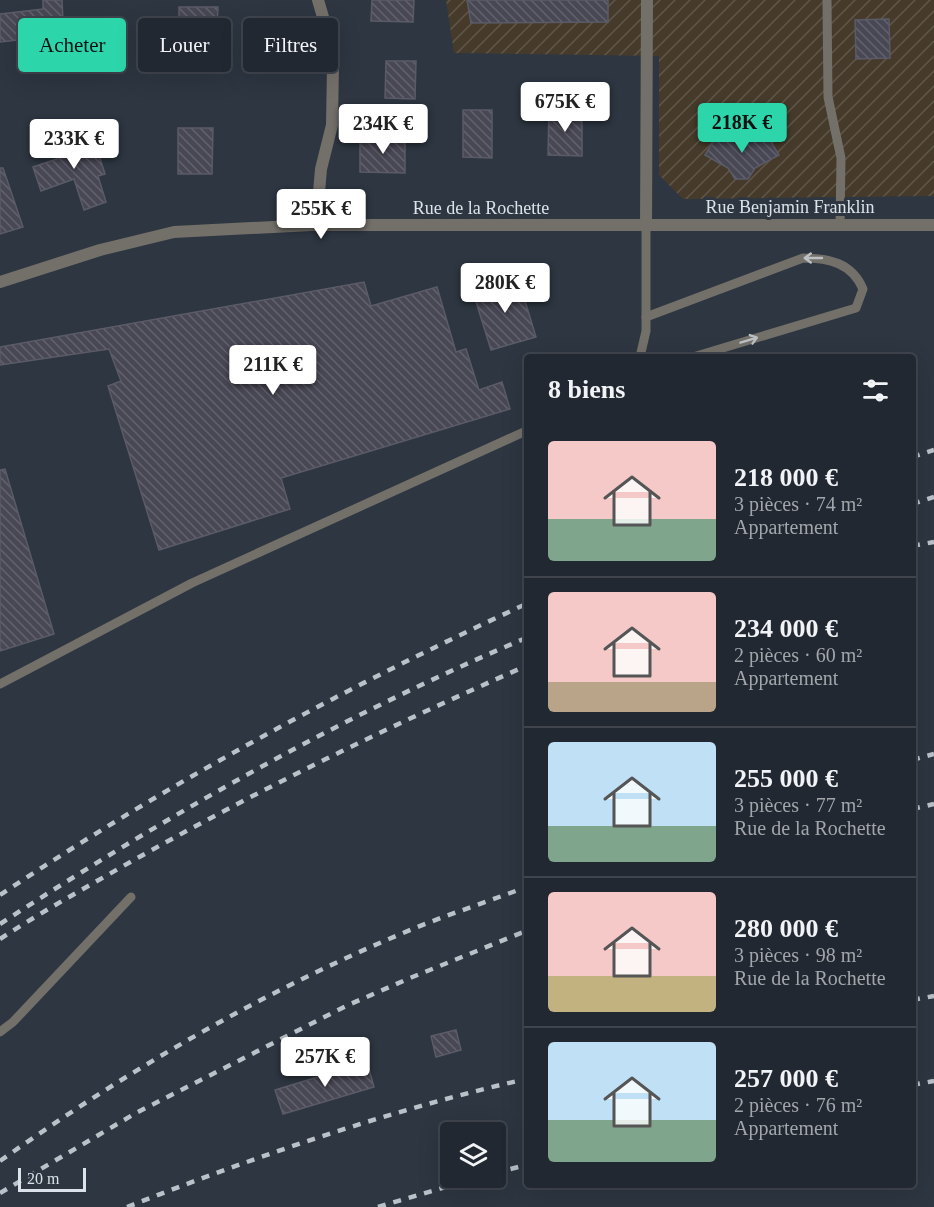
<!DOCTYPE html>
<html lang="fr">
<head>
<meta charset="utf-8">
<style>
	:root { --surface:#222831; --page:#2e343d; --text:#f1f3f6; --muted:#a2a6ab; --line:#3f444d; --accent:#2dd5ab }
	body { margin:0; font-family:"Times New Roman",serif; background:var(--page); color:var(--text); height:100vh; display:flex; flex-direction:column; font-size:22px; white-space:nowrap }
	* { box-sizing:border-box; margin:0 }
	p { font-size:20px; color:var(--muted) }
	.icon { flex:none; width:33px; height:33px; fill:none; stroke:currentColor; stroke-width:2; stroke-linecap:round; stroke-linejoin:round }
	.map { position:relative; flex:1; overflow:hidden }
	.side { position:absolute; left:524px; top:354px; width:392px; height:834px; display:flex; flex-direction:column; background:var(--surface); border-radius:6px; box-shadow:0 6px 24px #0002,0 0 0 2px var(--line) }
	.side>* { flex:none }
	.banner { position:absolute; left:18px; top:18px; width:416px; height:54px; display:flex; gap:12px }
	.buttons { position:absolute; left:440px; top:1122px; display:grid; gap:12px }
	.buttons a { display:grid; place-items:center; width:66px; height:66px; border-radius:6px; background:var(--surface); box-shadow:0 6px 24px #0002,0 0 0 2px var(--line); font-size:30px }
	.scale { position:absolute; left:18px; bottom:15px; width:68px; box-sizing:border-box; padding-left:6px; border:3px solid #dce2e9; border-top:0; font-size:16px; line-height:21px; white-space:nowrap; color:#dce2e9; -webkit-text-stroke:4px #2d3641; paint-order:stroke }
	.price { position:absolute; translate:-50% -51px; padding:0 14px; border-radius:6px; background:#fff; color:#222; font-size:20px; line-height:39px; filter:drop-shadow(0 2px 3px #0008) }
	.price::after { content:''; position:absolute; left:50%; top:36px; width:18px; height:14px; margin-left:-9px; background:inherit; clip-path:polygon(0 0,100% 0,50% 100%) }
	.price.current { background:var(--accent); color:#111 }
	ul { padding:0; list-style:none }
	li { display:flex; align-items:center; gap:18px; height:150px; padding:0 24px }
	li+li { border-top:2px solid var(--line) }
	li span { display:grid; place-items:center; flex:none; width:168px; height:120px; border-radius:6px; color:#555 }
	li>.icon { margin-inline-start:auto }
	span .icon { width:72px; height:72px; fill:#fffc; stroke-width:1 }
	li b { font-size:26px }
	h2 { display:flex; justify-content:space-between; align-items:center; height:72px; padding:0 24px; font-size:26px }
	.tag { padding:0 21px; border-radius:6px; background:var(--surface); box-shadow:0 6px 24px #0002,0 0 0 2px var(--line); font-size:21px; line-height:54px }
	.tag.current { background:var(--accent); color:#111 }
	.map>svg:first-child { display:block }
	.industrial { fill:url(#industrial-furrows) }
	.building { fill:url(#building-back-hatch); stroke:#5b5b68; stroke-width:1.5 }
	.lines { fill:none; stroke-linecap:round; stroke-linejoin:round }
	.service { stroke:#736f69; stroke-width:9 }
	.minor { stroke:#736f69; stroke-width:12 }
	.rail { stroke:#bbc1c9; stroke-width:4.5; stroke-dasharray:8 8; stroke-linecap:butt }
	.oneway { stroke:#bcc0c3 }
	.labels { text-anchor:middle; stroke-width:6; stroke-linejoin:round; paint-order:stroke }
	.street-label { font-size:18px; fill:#dce2e9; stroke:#2d3641 }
</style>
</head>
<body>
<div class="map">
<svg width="934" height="1207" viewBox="0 0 934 1207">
	<defs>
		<pattern id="industrial-furrows" width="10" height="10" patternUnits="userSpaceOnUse" patternTransform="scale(1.5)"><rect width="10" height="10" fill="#463b2b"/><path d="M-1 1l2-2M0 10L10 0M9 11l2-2" fill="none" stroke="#60574a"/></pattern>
		<pattern id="building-back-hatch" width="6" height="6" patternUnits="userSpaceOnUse" patternTransform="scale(1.5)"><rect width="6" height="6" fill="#484754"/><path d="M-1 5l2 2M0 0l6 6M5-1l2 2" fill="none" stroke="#62616d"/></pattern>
	</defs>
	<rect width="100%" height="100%" fill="#2d3641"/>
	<polygon class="industrial" points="446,0 934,0 934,196 683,199 659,175 659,56 454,53"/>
	<g class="building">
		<polygon points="43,0 62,0 63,20 70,20 72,71 54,72 53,36 0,42 0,14 43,9"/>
		<polygon points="372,0 414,0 413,22 371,21"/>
		<polygon points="467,0 608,0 608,22 471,23"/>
		<polygon points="179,7 218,7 217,28 213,28 213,46 179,46"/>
		<polygon points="889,19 890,58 856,59 855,20"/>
		<polygon points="386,61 416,61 415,99 385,98"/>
		<polygon points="549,109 582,110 582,156 548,155"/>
		<polygon points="463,110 492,110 492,158 463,157"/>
		<polygon points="178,128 213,128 212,174 178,174"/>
		<polygon points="75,132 81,152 96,146 105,174 98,176 106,202 84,210 74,179 41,191 33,167 57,159 51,141"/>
		<polygon points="719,132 742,145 765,132 779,155 755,168 748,179 735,179 728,168 705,155"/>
		<polygon points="360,138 405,138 405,173 360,172"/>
		<polygon points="0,168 3,168 23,227 0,234"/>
		<polygon points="518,278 536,337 491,350 473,292"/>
		<polygon points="364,282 371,306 437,287 456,352 466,349 479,390 502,382 510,409 281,478 290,509 159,550 108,386 121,381 109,349 0,365 0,347"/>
		<polygon points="5,469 54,634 0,651 0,470"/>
		<polygon points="456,1030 461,1050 436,1057 431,1036"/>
		<polygon points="367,1062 374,1087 283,1114 275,1090"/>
	</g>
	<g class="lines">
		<g class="service">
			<polyline points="827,0 828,97 841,158 840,225"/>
			<path d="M646 317 803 258C829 258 852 263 863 289L856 308 693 357"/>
			<polyline points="640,357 646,331 646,226"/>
			<polyline points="0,684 192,583 526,431"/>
			<polyline points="0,1032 13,1022 131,897"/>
		</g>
		<g class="minor">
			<polyline points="312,225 318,204 321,169 332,125 333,64 328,34 318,0"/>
			<polyline points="646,226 647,0"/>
			<polyline points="0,282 100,250 174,232 312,225 934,225"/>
		</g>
		<g class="rail">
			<polyline points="912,457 934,450"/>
			<polyline points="912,504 934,497"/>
			<polyline points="912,546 934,542"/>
			<polyline points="912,760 934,754"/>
			<polyline points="912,809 934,804"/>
			<path d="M0 895C167 784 344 688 526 604"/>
			<path d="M0 924C168 815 341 716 526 638"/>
			<path d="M0 939C38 914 78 892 118 869 250 794 387 727 526 666"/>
			<polyline points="912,1000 934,996"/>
			<polyline points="912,1085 934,1081"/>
			<path d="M0 1161C131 1068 267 989 415 928 452 913 490 901 526 887"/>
			<polyline points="495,1173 526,1165"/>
			<polyline points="0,1193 136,1113 346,1006 410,978 526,931"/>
			<path d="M127 1207C257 1156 390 1110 526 1079"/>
			<polyline points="378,1207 476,1178"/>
		</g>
	</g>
	<defs><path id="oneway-shaft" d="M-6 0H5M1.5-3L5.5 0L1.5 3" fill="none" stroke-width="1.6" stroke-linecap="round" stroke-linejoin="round" transform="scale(1.5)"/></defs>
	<g class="oneway">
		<use href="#oneway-shaft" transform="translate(813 258) rotate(-180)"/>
		<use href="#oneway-shaft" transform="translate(749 340) rotate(-17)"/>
	</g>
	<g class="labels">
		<g class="street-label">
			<text x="790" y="213">Rue Benjamin Franklin</text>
			<text x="481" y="214">Rue de la Rochette</text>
		</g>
	</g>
</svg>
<div class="buttons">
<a><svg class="icon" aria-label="layers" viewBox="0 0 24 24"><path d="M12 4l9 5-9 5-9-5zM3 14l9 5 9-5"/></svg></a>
</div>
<div class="scale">20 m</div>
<b class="price" style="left:565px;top:133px">675K €</b>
<b class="price current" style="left:742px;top:154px">218K €</b>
<b class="price" style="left:383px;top:155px">234K €</b>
<b class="price" style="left:74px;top:170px">233K €</b>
<b class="price" style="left:321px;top:240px">255K €</b>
<b class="price" style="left:505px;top:314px">280K €</b>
<b class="price" style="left:273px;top:396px">211K €</b>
<b class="price" style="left:325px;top:1088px">257K €</b>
<div class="banner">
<a class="tag current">Acheter</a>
<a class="tag">Louer</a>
<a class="tag">Filtres</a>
</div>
<section class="side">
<h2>8 biens<svg class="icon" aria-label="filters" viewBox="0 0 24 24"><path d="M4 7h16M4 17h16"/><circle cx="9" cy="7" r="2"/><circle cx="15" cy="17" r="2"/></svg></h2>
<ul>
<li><span style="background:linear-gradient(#f6c9c9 65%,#7fa58c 0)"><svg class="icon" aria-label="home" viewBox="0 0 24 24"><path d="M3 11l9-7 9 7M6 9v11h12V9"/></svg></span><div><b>218 000 €</b><p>3 pièces · 74 m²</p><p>Appartement</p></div></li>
<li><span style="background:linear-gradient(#f6c9c9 75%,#b9a48a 0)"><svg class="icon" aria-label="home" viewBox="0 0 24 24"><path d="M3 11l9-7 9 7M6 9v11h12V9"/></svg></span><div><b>234 000 €</b><p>2 pièces · 60 m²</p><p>Appartement</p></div></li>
<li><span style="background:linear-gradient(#bfe0f5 70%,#7fa58c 0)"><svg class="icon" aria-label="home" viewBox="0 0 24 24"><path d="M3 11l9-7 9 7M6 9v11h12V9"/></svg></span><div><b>255 000 €</b><p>3 pièces · 77 m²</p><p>Rue de la Rochette</p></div></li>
<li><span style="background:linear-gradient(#f6c9c9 70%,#c2b280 0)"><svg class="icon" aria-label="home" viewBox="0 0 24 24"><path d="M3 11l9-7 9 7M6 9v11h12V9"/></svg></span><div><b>280 000 €</b><p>3 pièces · 98 m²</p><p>Rue de la Rochette</p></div></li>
<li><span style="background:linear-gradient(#bfe0f5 65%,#7fa58c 0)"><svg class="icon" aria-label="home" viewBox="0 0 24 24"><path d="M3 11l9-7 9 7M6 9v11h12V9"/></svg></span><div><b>257 000 €</b><p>2 pièces · 76 m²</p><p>Appartement</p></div></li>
</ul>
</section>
</div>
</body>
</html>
